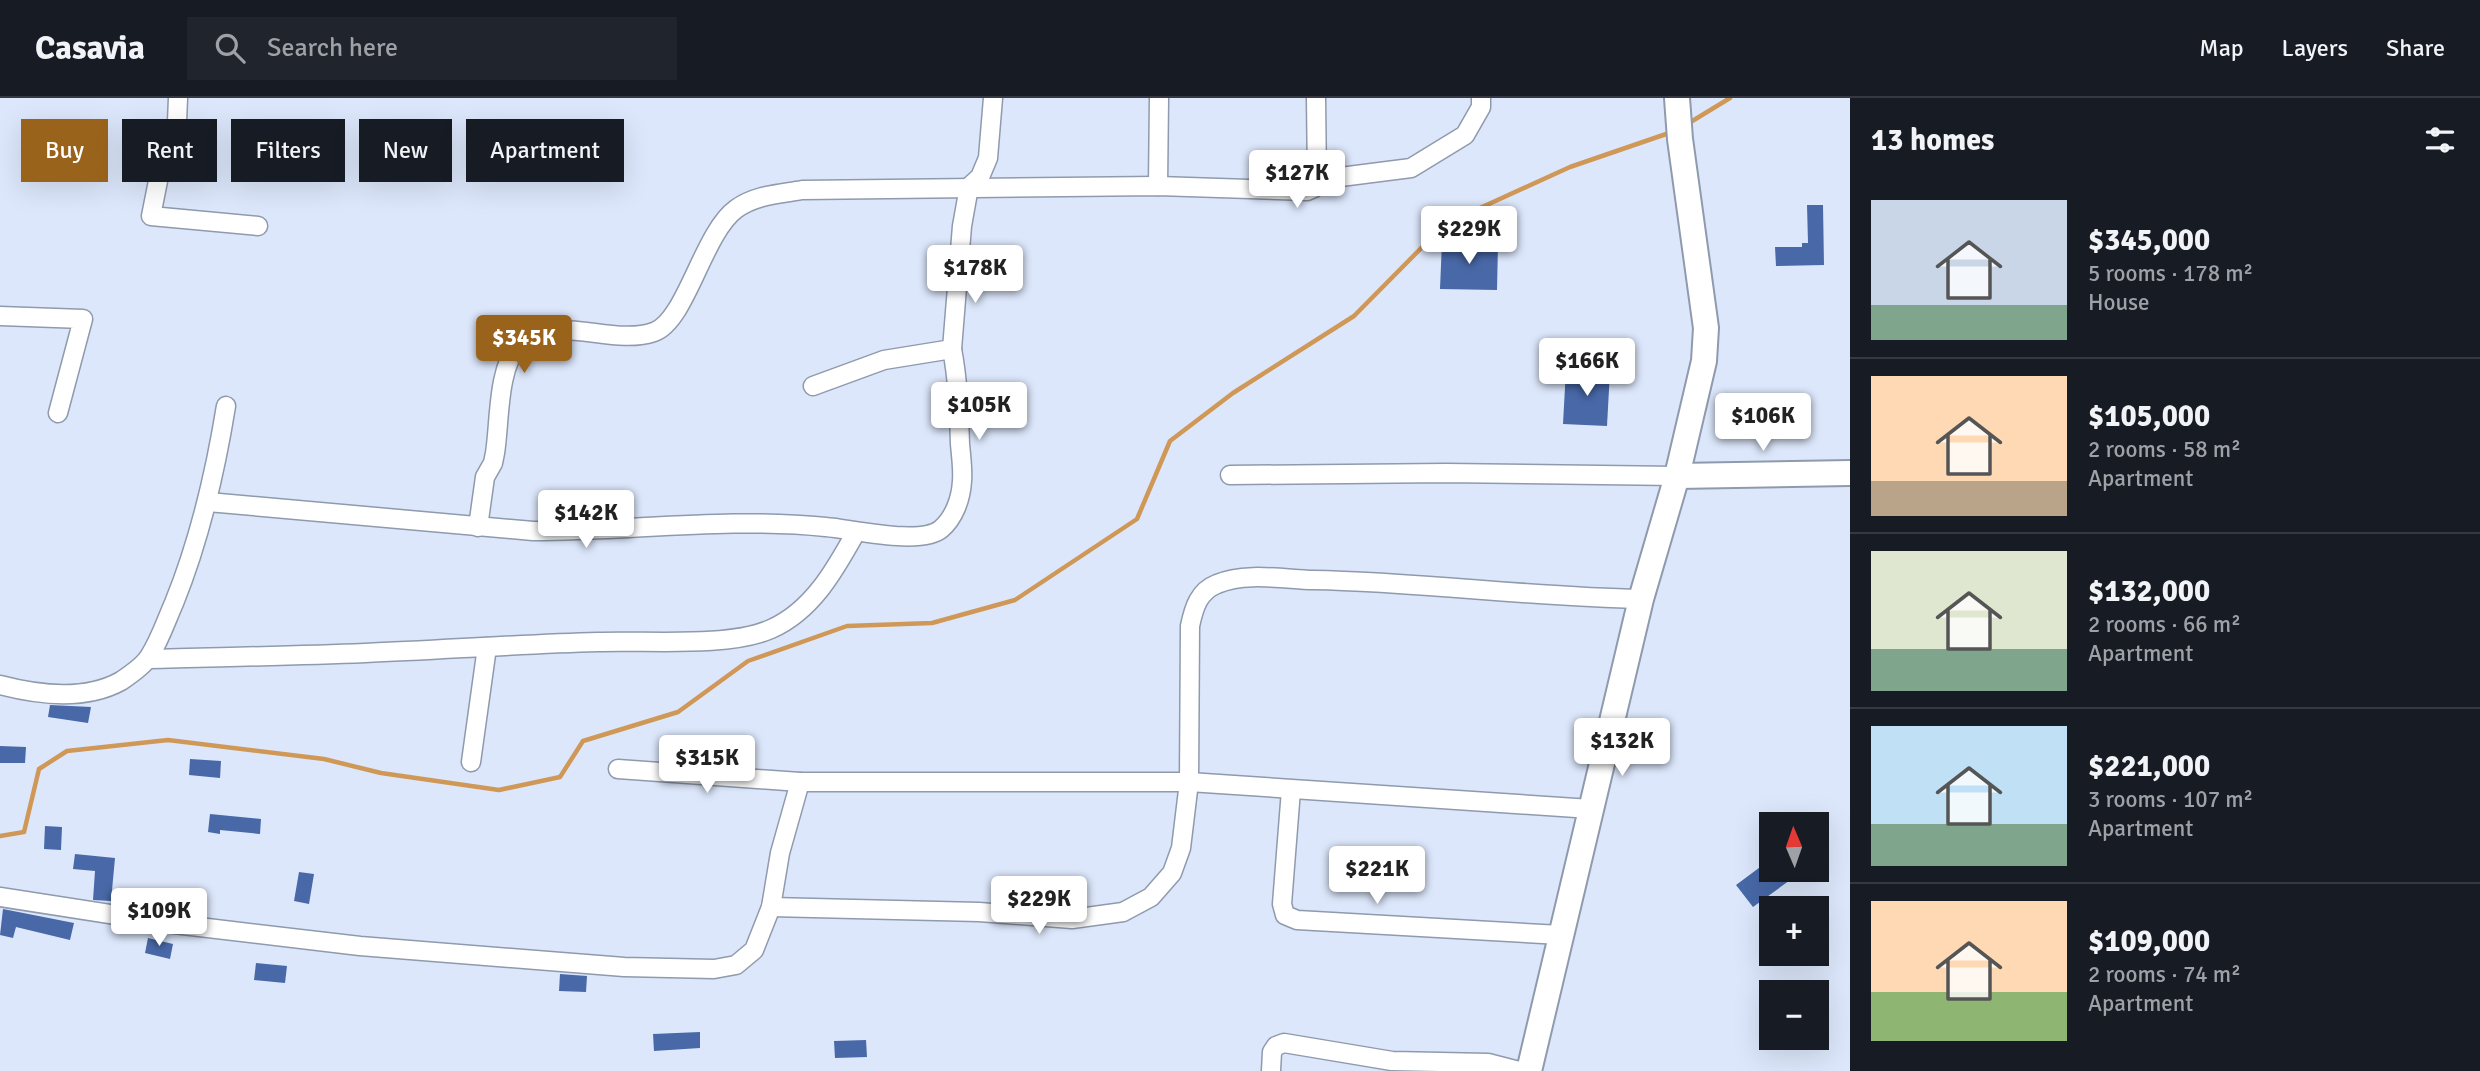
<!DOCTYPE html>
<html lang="en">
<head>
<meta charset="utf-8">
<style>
	:root { --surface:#171b24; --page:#20242c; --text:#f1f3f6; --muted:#9ea1a6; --line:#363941; --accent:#99631b }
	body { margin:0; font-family:Signika,sans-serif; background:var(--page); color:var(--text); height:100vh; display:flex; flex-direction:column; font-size:26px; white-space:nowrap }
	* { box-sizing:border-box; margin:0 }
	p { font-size:23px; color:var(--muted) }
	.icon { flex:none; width:38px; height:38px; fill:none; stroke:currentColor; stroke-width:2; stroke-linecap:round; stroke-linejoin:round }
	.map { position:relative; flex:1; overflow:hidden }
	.side { display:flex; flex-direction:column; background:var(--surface); width:630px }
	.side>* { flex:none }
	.guide { position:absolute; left:21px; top:21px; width:665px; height:63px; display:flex; gap:14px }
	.needle { width:46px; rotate:358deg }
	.controls { position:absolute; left:1759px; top:714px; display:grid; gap:14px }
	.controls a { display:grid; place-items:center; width:70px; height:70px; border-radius:0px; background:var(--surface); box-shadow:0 7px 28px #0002; font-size:35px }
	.price { position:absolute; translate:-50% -60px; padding:0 16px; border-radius:7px; background:#fff; color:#222; font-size:23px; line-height:46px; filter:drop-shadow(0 2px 4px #0008) }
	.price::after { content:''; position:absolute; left:50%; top:42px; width:21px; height:16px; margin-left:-10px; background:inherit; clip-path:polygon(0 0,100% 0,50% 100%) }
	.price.on { background:var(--accent); color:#fff }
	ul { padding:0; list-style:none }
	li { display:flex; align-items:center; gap:21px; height:175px; padding:0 21px }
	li+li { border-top:2px solid var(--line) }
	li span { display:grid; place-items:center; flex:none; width:196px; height:140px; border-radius:0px; color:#555 }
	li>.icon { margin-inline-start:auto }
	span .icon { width:84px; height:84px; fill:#fffc; stroke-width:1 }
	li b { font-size:30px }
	h2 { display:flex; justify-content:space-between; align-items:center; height:84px; padding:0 21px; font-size:30px }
	.tag { padding:0 24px; border-radius:0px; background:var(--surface); box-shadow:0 7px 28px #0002; font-size:24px; line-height:63px }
	.tag.on { background:var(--accent); color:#fff }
	header { display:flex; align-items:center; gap:42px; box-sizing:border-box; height:98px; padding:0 35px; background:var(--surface); border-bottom:2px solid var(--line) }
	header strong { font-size:33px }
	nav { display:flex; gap:38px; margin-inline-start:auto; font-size:24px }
	.search { width:490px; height:63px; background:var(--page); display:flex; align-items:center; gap:18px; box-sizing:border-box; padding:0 24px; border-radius:0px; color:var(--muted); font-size:26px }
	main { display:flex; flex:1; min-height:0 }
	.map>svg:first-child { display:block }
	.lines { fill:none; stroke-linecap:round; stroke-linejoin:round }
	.stream { stroke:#d09857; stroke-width:4.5 }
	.building { fill:#4868a7 }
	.street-casing { stroke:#8f9aac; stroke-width:21 }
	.secondary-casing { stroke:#8f9aac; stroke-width:28 }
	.street { stroke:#fff; stroke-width:18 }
	.secondary { stroke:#fff; stroke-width:24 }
</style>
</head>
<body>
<header>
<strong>Casavia</strong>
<div class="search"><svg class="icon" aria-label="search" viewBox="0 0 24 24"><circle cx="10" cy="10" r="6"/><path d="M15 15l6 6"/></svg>Search here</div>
<nav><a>Map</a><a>Layers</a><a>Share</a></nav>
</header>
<main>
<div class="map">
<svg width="1850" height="973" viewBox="0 0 1850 973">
	<rect width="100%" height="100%" fill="#dce7fb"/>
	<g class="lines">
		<g class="stream">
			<polyline points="1689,25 1730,0"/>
			<polyline points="0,738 24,734 39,671 67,653 168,642 324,661 381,675 499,692 560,679 583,643 678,614 748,563 847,528 932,525 1015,502 1137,421 1170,343 1233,295 1354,218 1445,126 1570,69 1672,34"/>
		</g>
	</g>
	<g class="building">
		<polygon points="1807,107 1823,107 1824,167 1776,168 1775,149 1802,149 1802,145 1808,145"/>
		<polygon points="1442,143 1498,145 1497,192 1440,191"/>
		<polygon points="1566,271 1610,273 1607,328 1563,326"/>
		<polygon points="50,607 91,609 88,625 48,619"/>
		<polygon points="0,648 26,649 25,665 0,665"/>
		<polygon points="190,661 221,663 220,680 189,677"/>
		<polygon points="210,716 261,721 260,736 220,732 220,736 208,734"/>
		<polygon points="45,728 62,729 61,752 44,751"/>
		<polygon points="75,756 115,760 111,803 93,802 95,773 73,771"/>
		<polygon points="1771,761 1771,772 1804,772 1753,809 1736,787"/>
		<polygon points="299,774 314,776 309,806 294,803"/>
		<polygon points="3,811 74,825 70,842 16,829 13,840 0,837"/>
		<polygon points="148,840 173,846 170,861 145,855"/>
		<polygon points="256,865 287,868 285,885 254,882"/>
		<polygon points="560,876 587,878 586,894 559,893"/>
		<polygon points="700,934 700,950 654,953 653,936"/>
		<polygon points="866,942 867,959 835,960 834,943"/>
	</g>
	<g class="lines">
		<defs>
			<g id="street">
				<polyline points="178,0 177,24 160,73 151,118 258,128"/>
				<polyline points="1317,82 1411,70 1465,37 1481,9 1481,0"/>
				<polyline points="1158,88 1159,0"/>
				<polyline points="0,218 83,221 58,315"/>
				<polyline points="813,288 884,262 952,251 962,128 969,89 980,79 988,60 993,0"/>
				<polyline points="1230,377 1446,375 1677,378"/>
				<path d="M208 404 533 433C631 433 728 419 826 429 852 431 921 448 941 431 954 420 961 401 962 383 963 371 961 358 960 346 959 314 958 282 952 251"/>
				<path d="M478 429 485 379 493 365 495 355C500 324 497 270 519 247 553 213 611 249 654 234 686 223 703 135 736 111 755 97 779 96 802 92L1158 88 1307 93 1314 90 1317 82 1316 0"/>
				<path d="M148 561C220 559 293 558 365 555 442 552 520 546 598 544 646 542 728 550 771 531 812 513 835 472 856 434"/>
				<path d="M0 587C38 597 85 603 121 583 130 577 143 568 149 559 160 542 166 523 174 505 200 441 215 376 226 308"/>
				<polyline points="471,664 487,549"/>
				<polyline points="618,671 800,684"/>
				<polyline points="1291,692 1282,806 1285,817 1297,822 1561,837"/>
				<polyline points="0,799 174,826 360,848 624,869 714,871 736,867 754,852 771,809 780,755 800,684 1189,684 1591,711"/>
				<path d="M771 809 979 814 1072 821 1123 814 1151 799 1172 775 1181 750 1189 684 1190 528C1194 509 1199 493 1217 486 1245 474 1283 481 1313 482 1422 484 1531 499 1641 501"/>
				<polyline points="1271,973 1272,954 1276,948 1284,945 1392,963 1488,965 1519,973"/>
			</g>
			<g id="secondary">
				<polyline points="1677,378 1850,375"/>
				<polyline points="1529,973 1641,501 1677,378 1704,263 1706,230 1680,41 1677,0"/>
			</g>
		</defs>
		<use href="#street" class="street-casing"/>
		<use href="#secondary" class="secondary-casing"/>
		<use href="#street" class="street"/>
		<use href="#secondary" class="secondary"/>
	</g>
</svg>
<div class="controls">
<a><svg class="needle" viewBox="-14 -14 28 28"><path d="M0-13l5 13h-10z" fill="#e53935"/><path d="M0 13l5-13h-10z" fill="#9ea1a6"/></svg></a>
<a>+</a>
<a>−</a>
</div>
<b class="price" style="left:1297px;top:112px">$127K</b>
<b class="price" style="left:1469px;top:168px">$229K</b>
<b class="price" style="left:975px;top:207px">$178K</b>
<b class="price on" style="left:524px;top:277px">$345K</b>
<b class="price" style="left:1587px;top:300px">$166K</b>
<b class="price" style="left:979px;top:344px">$105K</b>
<b class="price" style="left:1763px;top:355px">$106K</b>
<b class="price" style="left:586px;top:452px">$142K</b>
<b class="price" style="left:1622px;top:680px">$132K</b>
<b class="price" style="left:707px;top:697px">$315K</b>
<b class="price" style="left:1377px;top:808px">$221K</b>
<b class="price" style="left:1039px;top:838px">$229K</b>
<b class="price" style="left:159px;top:850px">$109K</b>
<div class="guide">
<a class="tag on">Buy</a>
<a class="tag">Rent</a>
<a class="tag">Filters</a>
<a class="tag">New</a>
<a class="tag">Apartment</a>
</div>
</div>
<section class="side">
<h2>13 homes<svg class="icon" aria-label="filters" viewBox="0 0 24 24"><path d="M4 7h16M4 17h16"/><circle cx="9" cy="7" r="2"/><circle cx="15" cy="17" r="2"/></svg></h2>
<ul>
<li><span style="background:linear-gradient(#c9d6e8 75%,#7fa58c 0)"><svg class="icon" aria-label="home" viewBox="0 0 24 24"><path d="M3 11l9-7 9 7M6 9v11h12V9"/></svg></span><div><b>$345,000</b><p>5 rooms · 178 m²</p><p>House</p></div></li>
<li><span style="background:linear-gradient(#ffd9b3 75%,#b9a48a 0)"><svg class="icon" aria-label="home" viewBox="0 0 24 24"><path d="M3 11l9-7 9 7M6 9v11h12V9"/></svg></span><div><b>$105,000</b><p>2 rooms · 58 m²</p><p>Apartment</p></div></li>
<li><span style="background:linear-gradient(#dfe7d0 70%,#7fa58c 0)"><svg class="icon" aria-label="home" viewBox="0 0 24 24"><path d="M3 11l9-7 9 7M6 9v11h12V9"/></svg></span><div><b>$132,000</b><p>2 rooms · 66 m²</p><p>Apartment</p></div></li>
<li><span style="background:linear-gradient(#bfe0f5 70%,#7fa58c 0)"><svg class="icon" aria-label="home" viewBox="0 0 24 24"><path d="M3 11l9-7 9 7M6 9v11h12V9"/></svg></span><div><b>$221,000</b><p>3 rooms · 107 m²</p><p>Apartment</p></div></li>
<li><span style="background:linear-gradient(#ffd9b3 65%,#8fb573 0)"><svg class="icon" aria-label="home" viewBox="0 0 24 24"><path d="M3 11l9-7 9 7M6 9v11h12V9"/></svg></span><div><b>$109,000</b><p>2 rooms · 74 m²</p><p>Apartment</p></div></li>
</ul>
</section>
</main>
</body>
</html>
